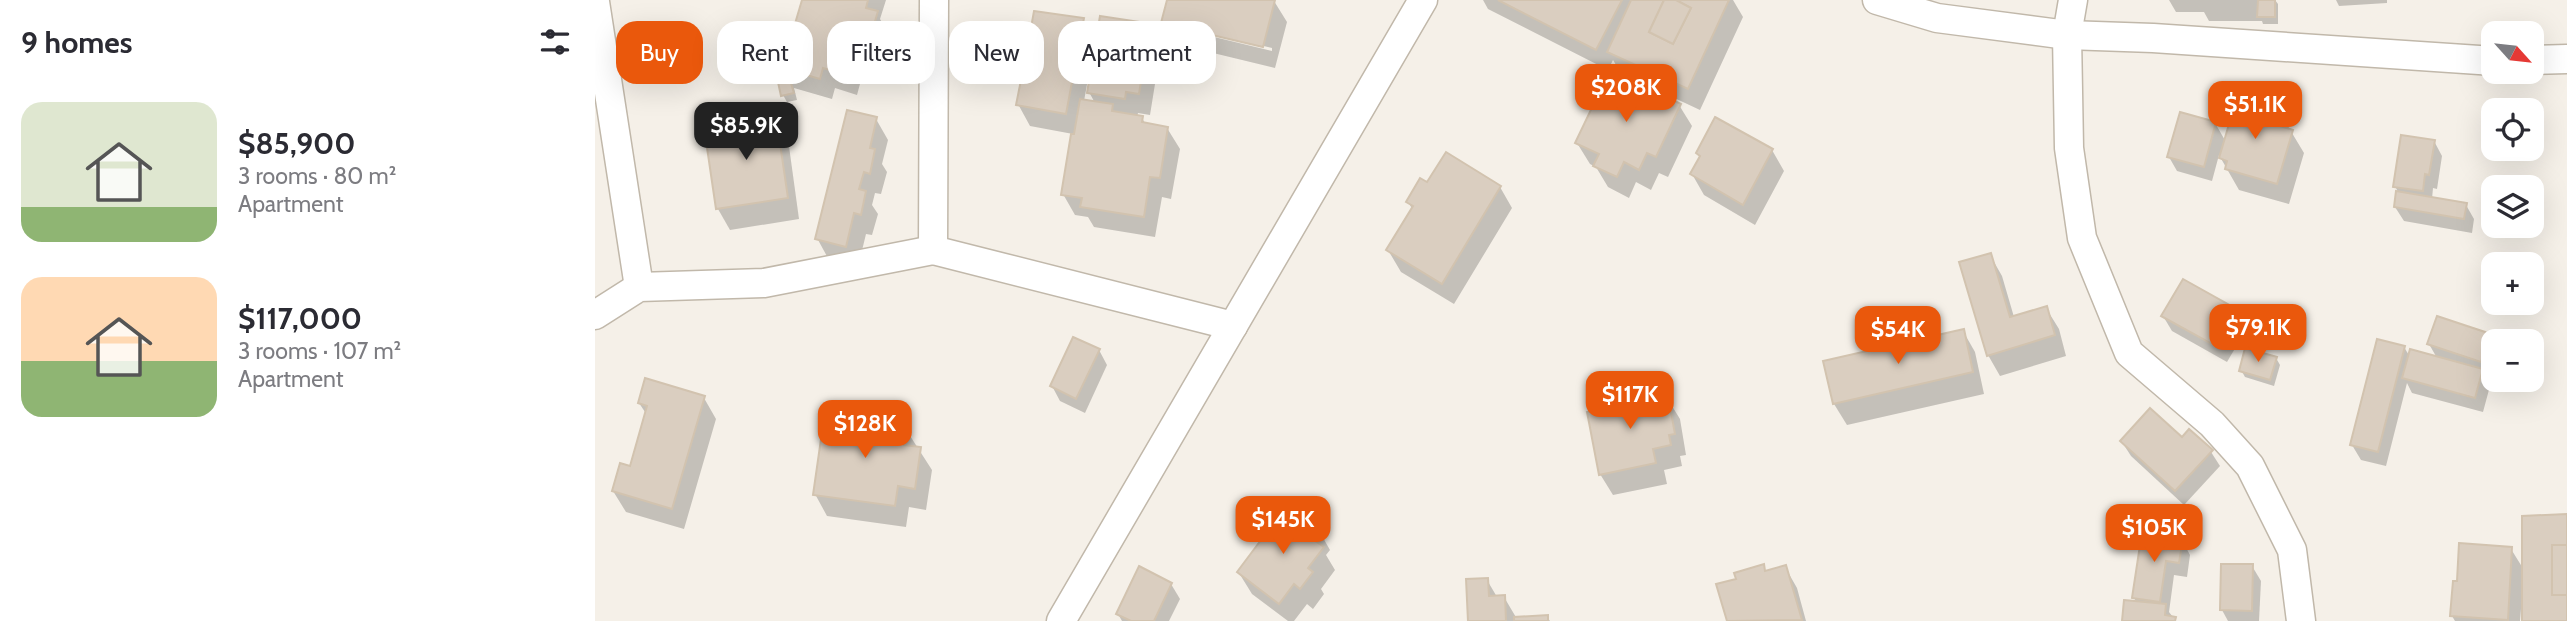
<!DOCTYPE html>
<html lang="en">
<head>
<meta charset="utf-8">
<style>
	:root { --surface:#fff; --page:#f7f7f7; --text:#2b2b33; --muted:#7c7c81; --accent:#ea580c }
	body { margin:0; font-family:Cabin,sans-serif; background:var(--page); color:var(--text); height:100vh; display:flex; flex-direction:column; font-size:26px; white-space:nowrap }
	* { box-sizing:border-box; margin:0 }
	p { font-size:23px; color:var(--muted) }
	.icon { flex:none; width:38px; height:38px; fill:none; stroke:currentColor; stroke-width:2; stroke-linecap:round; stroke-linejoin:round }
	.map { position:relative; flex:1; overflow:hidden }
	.side { display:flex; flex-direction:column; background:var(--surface); width:595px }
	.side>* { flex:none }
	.guide { position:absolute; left:21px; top:21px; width:665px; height:63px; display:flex; gap:14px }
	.needle { width:46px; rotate:117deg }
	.fabs { position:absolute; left:1886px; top:21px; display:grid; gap:14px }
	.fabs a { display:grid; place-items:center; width:63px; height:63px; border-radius:14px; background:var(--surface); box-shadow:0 7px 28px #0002; font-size:35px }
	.price { position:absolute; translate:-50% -60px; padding:0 16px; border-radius:14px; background:var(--accent); color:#fff; font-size:23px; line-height:46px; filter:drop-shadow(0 2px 4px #0008) }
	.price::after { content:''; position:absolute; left:50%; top:42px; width:21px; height:16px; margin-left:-10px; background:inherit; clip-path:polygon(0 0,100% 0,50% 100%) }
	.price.on { background:#222; color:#fff }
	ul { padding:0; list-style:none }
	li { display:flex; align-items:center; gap:21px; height:175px; padding:0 21px }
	li span { display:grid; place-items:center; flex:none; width:196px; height:140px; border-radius:21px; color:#555 }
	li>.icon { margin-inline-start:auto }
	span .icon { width:84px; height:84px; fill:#fffc; stroke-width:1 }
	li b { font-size:30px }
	h2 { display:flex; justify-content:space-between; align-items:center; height:84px; padding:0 21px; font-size:30px }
	.tag { padding:0 24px; border-radius:21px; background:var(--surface); box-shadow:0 7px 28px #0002; font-size:24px; line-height:63px }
	.tag.on { background:var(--accent); color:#fff }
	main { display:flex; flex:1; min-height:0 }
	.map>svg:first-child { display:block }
	.shadow { fill:#0003; fill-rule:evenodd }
	.building { fill:#dacec0; stroke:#d2c3af; stroke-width:2 }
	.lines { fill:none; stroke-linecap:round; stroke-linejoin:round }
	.street-casing { stroke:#c1b8aa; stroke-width:31 }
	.street { stroke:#fff; stroke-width:28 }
</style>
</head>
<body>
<main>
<section class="side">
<h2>9 homes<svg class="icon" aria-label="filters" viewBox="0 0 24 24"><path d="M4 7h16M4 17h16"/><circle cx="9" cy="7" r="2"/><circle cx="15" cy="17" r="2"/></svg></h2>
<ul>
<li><span style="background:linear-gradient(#dfe7d0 75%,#8fb573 0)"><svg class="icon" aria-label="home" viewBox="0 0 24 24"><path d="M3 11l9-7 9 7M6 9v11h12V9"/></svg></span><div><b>$85,900</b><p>3 rooms · 80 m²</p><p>Apartment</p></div></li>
<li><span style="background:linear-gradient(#ffd9b3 60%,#8fb573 0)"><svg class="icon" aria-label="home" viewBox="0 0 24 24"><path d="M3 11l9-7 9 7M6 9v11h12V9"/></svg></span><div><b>$117,000</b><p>3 rooms · 107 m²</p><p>Apartment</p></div></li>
</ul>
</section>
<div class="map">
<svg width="1972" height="621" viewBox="0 0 1972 621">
	<rect width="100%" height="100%" fill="#f5f0e8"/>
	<g class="shadow">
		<polygon points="208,0 291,0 285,19 294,34 286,63 272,58 262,95 240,88 237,99 199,88 202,100 192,102 188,95 185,84 197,81 189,68"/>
		<path d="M574 0 679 1 692 22 680 68 581 44 568 22ZM582 25 677 48V51L582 28Z"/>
		<polygon points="888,0 1138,0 1148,17 1105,110 1026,73 1018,60 1013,70 893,9"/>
		<polygon points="1574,0 1680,0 1683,4 1683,24 1668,24 1667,21 1614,21 1609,12 1581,12"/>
		<polygon points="1741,0 1792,0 1792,3 1744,6"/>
		<path d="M488 20 502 44 563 27 576 48 569 84H560L555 115 543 113 542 117 547 118 551 125 572 128 585 149 576 199 567 197 560 237 499 227 493 217 480 215 468 194 478 134 435 126 423 104 426 86 419 73 433 52ZM493 79H496L494 92 500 103 489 101Z"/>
		<polygon points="1084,105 1097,126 1073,177 1064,173 1056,190 1041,182 1034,198 1013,187 1001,167 995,164 982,143"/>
		<polygon points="1682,108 1709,153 1694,204 1644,190 1624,155 1617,181 1582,171 1574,157 1620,123 1631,142"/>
		<polygon points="180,118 193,139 204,219 135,230 123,209"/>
		<polygon points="281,119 293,140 287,164 292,172 286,194 280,193 277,205 283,214 277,235 271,234 263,267 234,260 222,238"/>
		<polygon points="1839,141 1847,156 1842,189 1838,188 1837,199 1871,205 1879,219 1877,233 1809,221 1800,207 1803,192 1800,186"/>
		<polygon points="1177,150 1189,171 1160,225 1109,195 1097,174 1106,158 1103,153"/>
		<polygon points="833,185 905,187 917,208 859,304 806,272 793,250 818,210 813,202"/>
		<polygon points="1395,255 1407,276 1419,317 1451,308 1464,329 1471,356 1405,376 1393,355"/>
		<polygon points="1644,313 1652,328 1632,362 1577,331 1568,316"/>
		<polygon points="1368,331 1380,352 1389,394 1252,425 1239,404 1231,362"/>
		<polygon points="1895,335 1899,342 1899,364 1895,376 1889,374 1895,386 1888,412 1817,393 1812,383 1791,466 1766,460 1757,445 1809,347 1815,357 1842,358 1834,344"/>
		<polygon points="504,350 512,365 490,413 465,401 457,386"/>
		<polygon points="1681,358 1685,365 1679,386 1650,377 1646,370"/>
		<polygon points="1049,387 1057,402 1072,398 1085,419 1091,455 1085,456 1087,466 1069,470 1072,484 1018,495 1005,474 1025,407"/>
		<polygon points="109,398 121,419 89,529 31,512 18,491 36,468 52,415 44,403"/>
		<polygon points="268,411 273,419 284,421 287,425 310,428 337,470 331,510 314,507 311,527 232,516 220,494 240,435"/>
		<polygon points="1587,439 1616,452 1625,466 1589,505 1536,456 1527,442"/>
		<polygon points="1972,516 1972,621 1929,621 1929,609 1926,609 1925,621 1860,621 1857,616 1916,549 1929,570"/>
		<polygon points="723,529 735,550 731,555 740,570 726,589 729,594 718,609 712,604 699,621 693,621 657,594 644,573"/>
		<polygon points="1587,540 1595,555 1592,577 1579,575 1574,612 1581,621 1529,621 1542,603 1539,598"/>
		<polygon points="1168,566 1171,572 1190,567 1202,588 1211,621 1133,621 1123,585 1143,580"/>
		<polygon points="1657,566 1666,581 1664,621 1633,621 1627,610"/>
		<polygon points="892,580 902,597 909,597 922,619 952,617 955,621 875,621"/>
		<polygon points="576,584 585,599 574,621 527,621 523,614"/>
	</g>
	<g class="building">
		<polygon points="207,0 273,0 271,8 283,11 274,42 260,38 250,74 228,68 225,79 187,68"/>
		<polygon points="572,0 680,0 668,47 566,23"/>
		<polygon points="903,0 1027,0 1001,50"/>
		<polygon points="1036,0 1069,0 1054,32 1078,44 1096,8 1081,0 1134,0 1093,89 1012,52"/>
		<polygon points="1069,0 1081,0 1096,8 1078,44 1054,32"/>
		<polygon points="1663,0 1680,0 1680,17 1662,17"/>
		<polygon points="439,11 489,18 471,114 421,105 427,75 417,74 422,48 432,50"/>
		<polygon points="505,16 565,25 558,64 549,63 544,94 531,92 530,99 492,93"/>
		<polygon points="1015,70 1086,104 1061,157 1052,153 1044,170 1029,162 1022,177 998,166 1004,154 980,143"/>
		<polygon points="195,80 199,93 186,96 183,82"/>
		<polygon points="1643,94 1683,106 1678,124 1698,130 1682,184 1630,169 1632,161 1624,158"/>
		<polygon points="485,99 518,104 517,111 548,116 547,122 573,127 565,178 555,177 549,217 485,207 487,198 466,195 476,134 479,134"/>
		<polygon points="252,110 282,117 275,148 280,149 275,174 269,172 264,189 271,191 266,215 259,213 251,247 220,239"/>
		<polygon points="1585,112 1621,122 1609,167 1572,157"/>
		<polygon points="181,116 193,198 121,209 109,127"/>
		<polygon points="1120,117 1178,149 1148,205 1095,174 1105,156 1101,153"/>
		<polygon points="1806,135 1840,140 1834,175 1830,174 1828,191 1798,187"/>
		<polygon points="851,152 906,186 847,284 791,250 818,206 811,202 825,178 832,182"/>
		<polygon points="1801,191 1872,203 1869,219 1799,207"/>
		<polygon points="1396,253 1415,317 1452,306 1460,335 1392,356 1364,262"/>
		<polygon points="1588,279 1645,311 1624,348 1566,316"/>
		<polygon points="1842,316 1896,334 1886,362 1832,344"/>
		<polygon points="1369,329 1378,372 1238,404 1228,361"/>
		<polygon points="478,337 505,349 481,399 455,386"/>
		<polygon points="1782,339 1810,346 1783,452 1755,445"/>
		<polygon points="1650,348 1682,357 1675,380 1644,371"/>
		<polygon points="1815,349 1888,369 1880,398 1807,378"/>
		<polygon points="50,378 110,396 77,509 17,491 25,463 35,466 52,406 43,403"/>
		<polygon points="1050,385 1053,401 1073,396 1080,434 1074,435 1076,445 1058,449 1061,463 1004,475 992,412 1023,406 1020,391"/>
		<polygon points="243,406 270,409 268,417 286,419 285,423 311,426 309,445 326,447 320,489 303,486 300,506 218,495 227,432 239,433"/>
		<polygon points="1555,408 1587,437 1594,429 1618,450 1580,491 1525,441"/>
		<polygon points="693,504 725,528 716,538 729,547 713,568 718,572 705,589 699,584 684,604 642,572"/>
		<polygon points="1972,514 1972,545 1957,545 1957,595 1972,595 1972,621 1927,621 1927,516"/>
		<polygon points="1547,532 1588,538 1584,563 1571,561 1565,602 1537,598"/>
		<polygon points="1864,543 1917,547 1913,620 1855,616 1858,581 1862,581"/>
		<rect x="1957" y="545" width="15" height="50"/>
		<polygon points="1169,564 1170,571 1191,565 1207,620 1132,621 1121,584 1141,579 1139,573"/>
		<polygon points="1626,564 1658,564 1657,611 1625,610"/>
		<polygon points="544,566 577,583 559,621 536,621 521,614"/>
		<polygon points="893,578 894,596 910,595 911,621 873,621 871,579"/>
		<polygon points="1529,600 1571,604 1570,615 1581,617 1580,621 1527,621"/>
		<polygon points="953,615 953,621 919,621 919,617"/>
	</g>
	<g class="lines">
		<defs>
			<g id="street">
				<polyline points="339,0 338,250 638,326"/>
				<polyline points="1282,0 1342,18 1472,35 1558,38 1899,61"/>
				<polyline points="1478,0 1472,35 1474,148 1487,238 1534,353 1617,424 1655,466 1697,550 1706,621"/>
				<polyline points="0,2 44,287"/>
				<polyline points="1937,60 1972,59"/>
				<polyline points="0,315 44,287 169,283 338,250"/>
				<polyline points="466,621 828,0"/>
			</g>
		</defs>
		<use href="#street" class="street-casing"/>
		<use href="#street" class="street"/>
	</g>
</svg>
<div class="fabs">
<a><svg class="needle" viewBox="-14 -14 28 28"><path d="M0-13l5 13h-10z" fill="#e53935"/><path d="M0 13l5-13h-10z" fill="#7c7c81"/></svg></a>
<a><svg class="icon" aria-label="locate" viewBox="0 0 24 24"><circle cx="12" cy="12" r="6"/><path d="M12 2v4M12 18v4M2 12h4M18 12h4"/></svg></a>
<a><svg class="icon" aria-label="layers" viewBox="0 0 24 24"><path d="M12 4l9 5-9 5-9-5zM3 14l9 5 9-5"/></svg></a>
<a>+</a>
<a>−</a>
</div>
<b class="price" style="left:1031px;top:124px">$208K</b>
<b class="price" style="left:1660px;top:141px">$51.1K</b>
<b class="price on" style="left:151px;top:162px">$85.9K</b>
<b class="price" style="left:1663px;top:364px">$79.1K</b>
<b class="price" style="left:1303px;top:366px">$54K</b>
<b class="price" style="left:1035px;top:431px">$117K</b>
<b class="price" style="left:270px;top:460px">$128K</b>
<b class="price" style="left:688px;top:556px">$145K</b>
<b class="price" style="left:1559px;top:564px">$105K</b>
<div class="guide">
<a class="tag on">Buy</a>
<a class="tag">Rent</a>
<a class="tag">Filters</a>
<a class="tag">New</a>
<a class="tag">Apartment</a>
</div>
</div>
</main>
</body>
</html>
